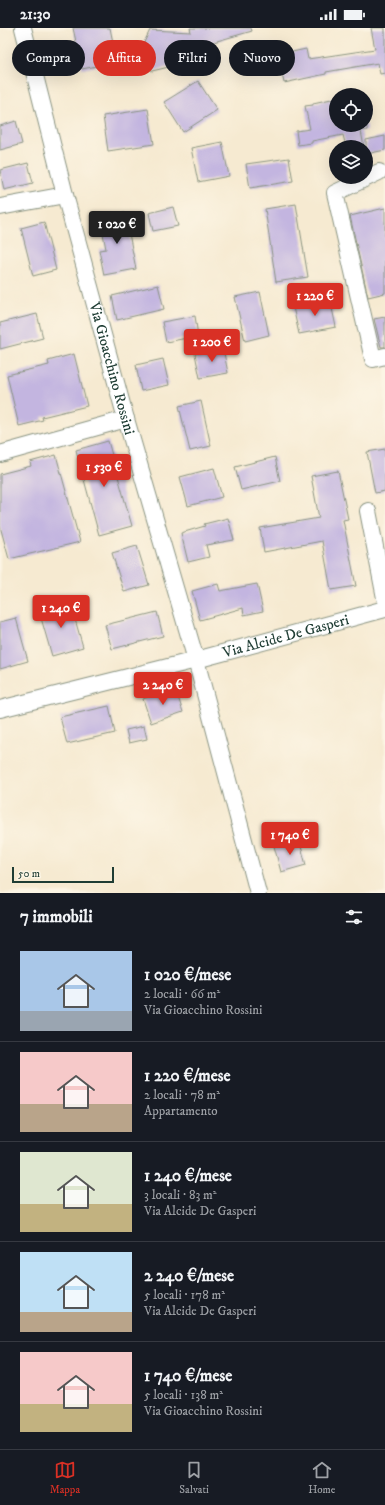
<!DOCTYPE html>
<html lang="it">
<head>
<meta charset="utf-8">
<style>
	:root { --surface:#171b24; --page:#242831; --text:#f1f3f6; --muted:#9ea1a6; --line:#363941; --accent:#d93025 }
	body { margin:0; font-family:"IM FELL DW Pica",serif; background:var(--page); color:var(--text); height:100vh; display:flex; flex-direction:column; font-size:15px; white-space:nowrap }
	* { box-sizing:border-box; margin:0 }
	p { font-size:13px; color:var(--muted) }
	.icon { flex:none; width:22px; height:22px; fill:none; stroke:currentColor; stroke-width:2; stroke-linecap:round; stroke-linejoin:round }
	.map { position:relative; height:865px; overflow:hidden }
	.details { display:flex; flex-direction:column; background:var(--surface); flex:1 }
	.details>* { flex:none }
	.hud { position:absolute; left:12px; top:12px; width:361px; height:36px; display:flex; gap:8px }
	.controls { position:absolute; left:329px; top:60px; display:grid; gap:8px }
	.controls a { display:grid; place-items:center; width:44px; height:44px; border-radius:50%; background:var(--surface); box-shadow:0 4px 16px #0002; font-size:20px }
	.scale { position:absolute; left:12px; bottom:10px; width:102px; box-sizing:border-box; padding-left:4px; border:2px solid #1f3d34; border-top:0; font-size:11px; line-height:14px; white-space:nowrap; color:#1f3d34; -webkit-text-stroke:3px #fcf5e5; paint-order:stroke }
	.price { position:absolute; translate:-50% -34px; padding:0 9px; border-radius:4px; background:var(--accent); color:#fff; font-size:13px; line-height:26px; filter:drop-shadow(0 1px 2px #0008) }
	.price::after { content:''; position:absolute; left:50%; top:24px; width:12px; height:9px; margin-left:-6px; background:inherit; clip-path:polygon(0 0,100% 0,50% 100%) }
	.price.active { background:#222; color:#fff }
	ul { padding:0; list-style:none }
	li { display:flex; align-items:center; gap:12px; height:100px; padding:0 20px }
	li+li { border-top:1px solid var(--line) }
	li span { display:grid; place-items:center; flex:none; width:112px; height:80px; border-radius:0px; color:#555 }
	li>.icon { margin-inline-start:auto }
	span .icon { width:48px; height:48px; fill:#fffc; stroke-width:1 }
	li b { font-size:17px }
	h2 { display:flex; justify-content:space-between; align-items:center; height:48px; padding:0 20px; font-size:17px }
	.chip { padding:0 14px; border-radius:18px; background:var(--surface); box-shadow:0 4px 16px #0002; font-size:14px; line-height:36px }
	.chip.active { background:var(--accent); color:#fff }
	.status { display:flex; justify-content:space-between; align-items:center; height:28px; padding:0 20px; background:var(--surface); direction:ltr }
	.status svg { height:11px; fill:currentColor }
	.tabs { display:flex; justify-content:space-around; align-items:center; height:56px; border-top:1px solid var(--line); background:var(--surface); font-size:11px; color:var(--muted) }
	.tabs a { display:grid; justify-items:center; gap:2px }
	.tabs .active { color:var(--accent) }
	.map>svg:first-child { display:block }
	.building { fill:#c3b5e0 }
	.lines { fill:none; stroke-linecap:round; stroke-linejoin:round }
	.minor-casing { stroke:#8a9482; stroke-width:18 }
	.minor { stroke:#fff; stroke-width:16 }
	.labels { text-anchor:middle; stroke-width:3; stroke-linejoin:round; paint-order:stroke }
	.street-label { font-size:15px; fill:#1f3d34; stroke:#fcf5e5 }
</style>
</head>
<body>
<div class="status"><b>21:30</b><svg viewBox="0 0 49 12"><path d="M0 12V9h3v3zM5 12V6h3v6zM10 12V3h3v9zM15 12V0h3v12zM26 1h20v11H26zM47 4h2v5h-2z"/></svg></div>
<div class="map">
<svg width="385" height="865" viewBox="0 0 385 865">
	<rect width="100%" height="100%" fill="#fcf5e5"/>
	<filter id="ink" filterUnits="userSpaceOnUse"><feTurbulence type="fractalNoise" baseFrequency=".025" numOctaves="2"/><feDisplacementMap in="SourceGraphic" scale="8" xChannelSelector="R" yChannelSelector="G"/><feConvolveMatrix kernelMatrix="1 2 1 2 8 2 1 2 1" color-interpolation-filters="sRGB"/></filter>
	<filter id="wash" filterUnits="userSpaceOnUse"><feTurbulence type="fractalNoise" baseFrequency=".012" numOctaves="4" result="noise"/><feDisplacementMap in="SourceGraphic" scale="16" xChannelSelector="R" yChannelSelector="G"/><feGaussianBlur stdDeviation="0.9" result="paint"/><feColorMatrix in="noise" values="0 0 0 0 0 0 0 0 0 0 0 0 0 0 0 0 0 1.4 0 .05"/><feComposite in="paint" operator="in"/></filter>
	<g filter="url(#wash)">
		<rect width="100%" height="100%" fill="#f6ead1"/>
		<g id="blocks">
			<g class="building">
				<polygon points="73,0 110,0 117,34 82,41"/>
				<polygon points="190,0 251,0 252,3 182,23 173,38 152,43 143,37 140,23 150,2 191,4"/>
				<polygon points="371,0 385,0 385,45 380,46 378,35 326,44 326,46 284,55 278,27 306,21 308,31 375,21"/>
				<polygon points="198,53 217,82 183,104 164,74"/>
				<polygon points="336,70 336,97 367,97 367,102 361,103 364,119 346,119 343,107 312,113 312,115 298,117 296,103 310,101 305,78 313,77 313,75"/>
				<polygon points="148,81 154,116 108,123 103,88"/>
				<polygon points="16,93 22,116 0,122 0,98"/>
				<polygon points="385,108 385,122 366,126 366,112"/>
				<polygon points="222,114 229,148 198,154 191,120"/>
				<polygon points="289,130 293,153 250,160 246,136"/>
				<polygon points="28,135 33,155 4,162 0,142"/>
				<polygon points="296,176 308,249 276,254 265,181"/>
				<polygon points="173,179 178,198 153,203 149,185"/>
				<polygon points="385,180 385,265 368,269 350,188"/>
				<polygon points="125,185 136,241 104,247 99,222 106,221 100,190"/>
				<polygon points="44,194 56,242 33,248 21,200"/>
				<polygon points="158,257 164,281 117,292 112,268"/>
				<polygon points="260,264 269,307 245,313 235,269"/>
				<polygon points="330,271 336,299 299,306 293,279"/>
				<polygon points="37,286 43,310 0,321 0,295"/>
				<polygon points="195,288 198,308 166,314 162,294"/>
				<polygon points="385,289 385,319 381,319 374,291"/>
				<polygon points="223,320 228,345 200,350 195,326"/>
				<polygon points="74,326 87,378 42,389 43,392 19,398 7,347 49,337 48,333"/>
				<polygon points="163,331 169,357 141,363 136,337"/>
				<polygon points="201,373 211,418 190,423 179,378"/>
				<polygon points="108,413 132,498 99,507 76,422"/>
				<polygon points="385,421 385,463 375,465 367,424"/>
				<polygon points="56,427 80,514 9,531 0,498 0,446 31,438 30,434"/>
				<polygon points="275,429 280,453 241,462 235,439"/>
				<polygon points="214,440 222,469 188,478 180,449"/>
				<polygon points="338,443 348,491 343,492 356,558 331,562 322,513 264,524 260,500 319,490 311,448"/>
				<polygon points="228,490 234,512 206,517 209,529 188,534 181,505 205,498 204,496"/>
				<polygon points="137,518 149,557 124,564 112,525"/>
				<polygon points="218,556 220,563 257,556 263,583 244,587 243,580 200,592 192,563"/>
				<polygon points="70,574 83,619 52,628 39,583"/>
				<polygon points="157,584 163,608 112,621 105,597"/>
				<polygon points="16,590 28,633 0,641 0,594"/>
				<polygon points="175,660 183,684 151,695 143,671"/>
				<polygon points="109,678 115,705 67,716 60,689"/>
				<polygon points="144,698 147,711 129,715 126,702"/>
				<polygon points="299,811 306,837 281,844 274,818"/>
			</g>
		</g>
	</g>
	<g filter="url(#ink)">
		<use href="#blocks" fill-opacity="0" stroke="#8a9482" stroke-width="1"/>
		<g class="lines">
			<defs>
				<g id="minor">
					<path id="s1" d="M23 0 65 167 126 391 196 632 258 865"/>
					<polyline points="379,144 335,165 373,331 385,328"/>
					<polyline points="0,179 65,167"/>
					<polyline points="0,426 126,391"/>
					<polyline points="368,483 385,570"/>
					<path id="s2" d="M0 681 196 632 385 581"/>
				</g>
			</defs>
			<use href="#minor" class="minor-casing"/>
			<use href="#minor" class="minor"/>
		</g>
	</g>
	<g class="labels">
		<g class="street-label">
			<text dy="5" stroke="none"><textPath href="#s1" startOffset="352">Via Gioacchino Rossini</textPath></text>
			<text dy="5" stroke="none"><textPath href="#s2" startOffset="295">Via Alcide De Gasperi</textPath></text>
		</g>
	</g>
</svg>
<div class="controls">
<a><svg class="icon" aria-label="locate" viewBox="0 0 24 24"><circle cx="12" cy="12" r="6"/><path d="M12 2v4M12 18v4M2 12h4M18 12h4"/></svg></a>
<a><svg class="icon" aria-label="layers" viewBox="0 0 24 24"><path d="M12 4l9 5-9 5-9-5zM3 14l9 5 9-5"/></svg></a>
</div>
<div class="scale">50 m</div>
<b class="price active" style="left:117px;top:217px">1 020 €</b>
<b class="price" style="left:315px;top:289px">1 220 €</b>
<b class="price" style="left:212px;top:335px">1 200 €</b>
<b class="price" style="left:104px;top:460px">1 530 €</b>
<b class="price" style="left:61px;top:601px">1 240 €</b>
<b class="price" style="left:163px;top:678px">2 240 €</b>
<b class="price" style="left:290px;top:828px">1 740 €</b>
<div class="hud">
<a class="chip">Compra</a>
<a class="chip active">Affitta</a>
<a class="chip">Filtri</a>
<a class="chip">Nuovo</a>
</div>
</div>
<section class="details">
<h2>7 immobili<svg class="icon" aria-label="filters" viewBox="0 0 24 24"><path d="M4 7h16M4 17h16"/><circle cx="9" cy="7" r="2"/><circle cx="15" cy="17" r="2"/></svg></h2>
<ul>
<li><span style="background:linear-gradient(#a9c7e8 75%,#9aa5b1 0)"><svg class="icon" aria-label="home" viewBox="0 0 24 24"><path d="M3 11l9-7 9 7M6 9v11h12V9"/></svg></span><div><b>1 020 €/mese</b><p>2 locali · 66 m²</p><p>Via Gioacchino Rossini</p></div></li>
<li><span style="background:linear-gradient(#f6c9c9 65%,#b9a48a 0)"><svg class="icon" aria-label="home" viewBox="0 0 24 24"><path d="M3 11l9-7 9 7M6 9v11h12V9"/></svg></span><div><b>1 220 €/mese</b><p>2 locali · 78 m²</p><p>Appartamento</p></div></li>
<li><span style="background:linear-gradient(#dfe7d0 65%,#c2b280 0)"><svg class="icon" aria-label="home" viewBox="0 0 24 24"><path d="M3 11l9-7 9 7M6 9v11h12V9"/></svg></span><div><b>1 240 €/mese</b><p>3 locali · 83 m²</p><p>Via Alcide De Gasperi</p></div></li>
<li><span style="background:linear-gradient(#bfe0f5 75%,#b9a48a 0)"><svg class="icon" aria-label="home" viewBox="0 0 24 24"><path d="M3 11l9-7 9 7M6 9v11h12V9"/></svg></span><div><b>2 240 €/mese</b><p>5 locali · 178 m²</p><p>Via Alcide De Gasperi</p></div></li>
<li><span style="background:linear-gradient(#f6c9c9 65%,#c2b280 0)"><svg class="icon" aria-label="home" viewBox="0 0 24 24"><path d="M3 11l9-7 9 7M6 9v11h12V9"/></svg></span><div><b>1 740 €/mese</b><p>5 locali · 138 m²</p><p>Via Gioacchino Rossini</p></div></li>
</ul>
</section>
<nav class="tabs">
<a class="active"><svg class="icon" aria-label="map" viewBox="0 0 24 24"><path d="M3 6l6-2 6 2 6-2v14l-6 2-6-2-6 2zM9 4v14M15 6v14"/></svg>Mappa</a>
<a><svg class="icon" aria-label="saved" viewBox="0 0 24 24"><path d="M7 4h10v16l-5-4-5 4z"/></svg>Salvati</a>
<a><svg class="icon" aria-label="home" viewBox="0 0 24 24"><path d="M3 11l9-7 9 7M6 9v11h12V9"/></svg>Home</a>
</nav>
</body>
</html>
